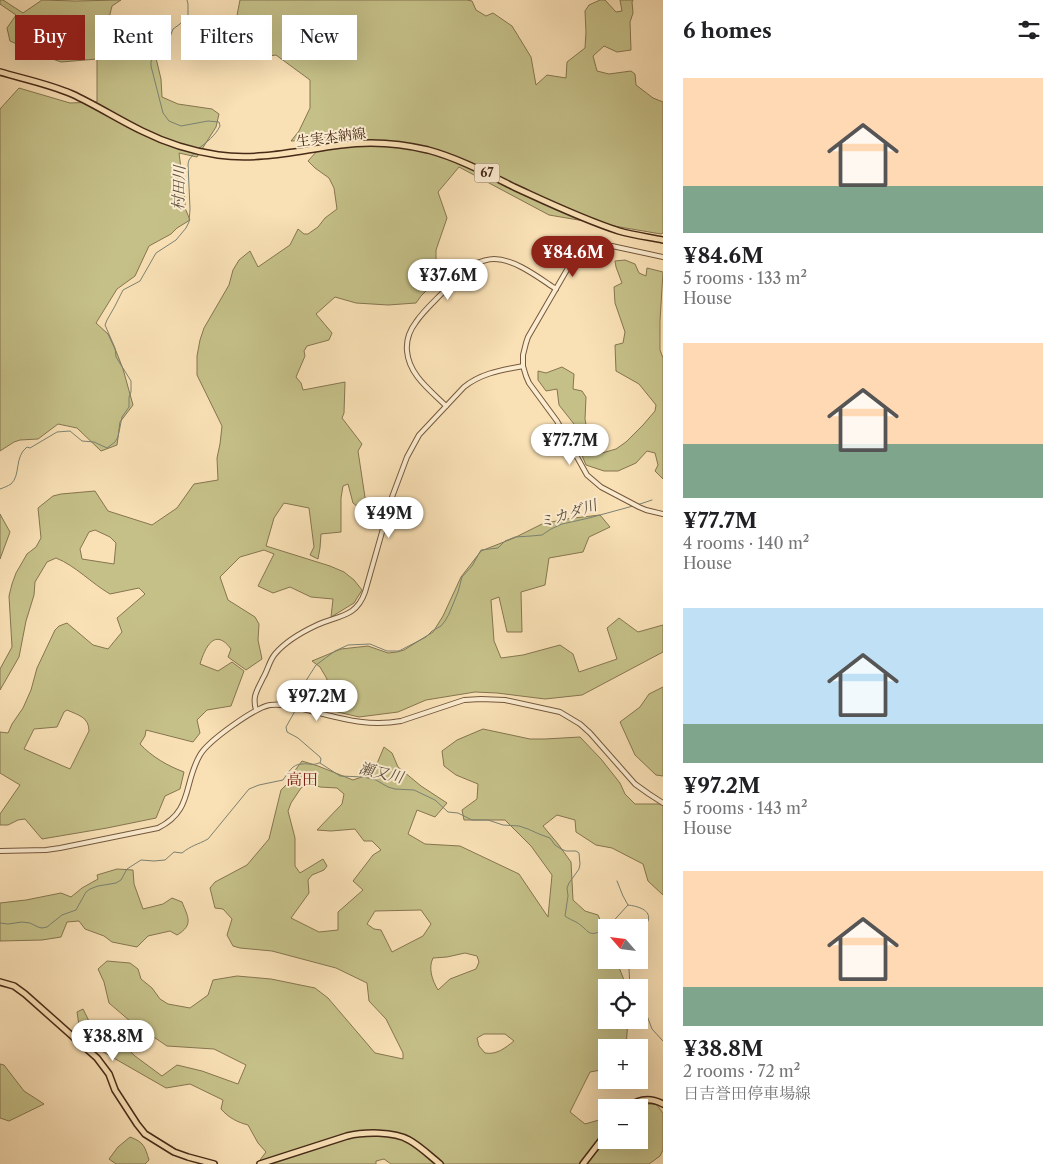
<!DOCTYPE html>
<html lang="en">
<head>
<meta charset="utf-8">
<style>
	:root { --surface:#fff; --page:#f2f2f2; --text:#202124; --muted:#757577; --accent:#8f2418 }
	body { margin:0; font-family:"Libre Caslon Text","Noto Serif JP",serif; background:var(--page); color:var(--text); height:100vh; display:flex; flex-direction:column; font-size:19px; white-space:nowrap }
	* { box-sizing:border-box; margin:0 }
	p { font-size:16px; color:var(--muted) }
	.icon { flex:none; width:28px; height:28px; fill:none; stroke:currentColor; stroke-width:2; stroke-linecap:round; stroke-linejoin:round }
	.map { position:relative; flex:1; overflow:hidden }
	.drawer { display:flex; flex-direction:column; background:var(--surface); width:400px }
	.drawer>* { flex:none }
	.guide { position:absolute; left:15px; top:15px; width:475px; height:45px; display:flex; gap:10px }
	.needle { width:32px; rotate:298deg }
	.fabs { position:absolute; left:598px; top:919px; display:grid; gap:10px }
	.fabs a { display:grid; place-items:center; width:50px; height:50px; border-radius:0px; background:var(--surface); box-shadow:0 5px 20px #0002; font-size:25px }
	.price { position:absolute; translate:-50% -42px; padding:0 11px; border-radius:18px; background:#fff; color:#222; font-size:16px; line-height:32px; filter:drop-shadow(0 1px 2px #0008) }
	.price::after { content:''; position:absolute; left:50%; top:30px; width:15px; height:11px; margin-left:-8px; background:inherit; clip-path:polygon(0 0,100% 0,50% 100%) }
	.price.on { background:var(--accent); color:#fff }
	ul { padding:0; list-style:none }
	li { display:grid; align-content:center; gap:10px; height:265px; padding:0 20px }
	li span { display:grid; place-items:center; height:155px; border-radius:0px; color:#555 }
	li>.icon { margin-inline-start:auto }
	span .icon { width:90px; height:90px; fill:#fffc; stroke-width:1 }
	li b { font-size:21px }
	h2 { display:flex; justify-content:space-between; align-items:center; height:60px; padding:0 20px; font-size:21px }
	.tag { padding:0 18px; border-radius:0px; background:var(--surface); box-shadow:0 5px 20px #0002; font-size:18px; line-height:45px }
	.tag.on { background:var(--accent); color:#fff }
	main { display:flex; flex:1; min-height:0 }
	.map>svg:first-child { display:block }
	.green { fill:#c5c088; stroke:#867550; fill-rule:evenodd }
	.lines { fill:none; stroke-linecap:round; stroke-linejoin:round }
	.stream { stroke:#7b8273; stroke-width:1 }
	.minor-casing { stroke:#74583e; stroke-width:6 }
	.major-casing { stroke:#472a17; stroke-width:8 }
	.minor { stroke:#fbebcf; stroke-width:4 }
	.major { stroke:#f9e0b5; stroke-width:5 }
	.labels { text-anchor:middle; stroke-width:4; stroke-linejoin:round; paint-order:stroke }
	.shield { fill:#fbebcf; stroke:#7d644e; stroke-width:1 }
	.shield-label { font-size:12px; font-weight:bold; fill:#472a17 }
	.street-label { font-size:14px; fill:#472a17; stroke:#fbebcf }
	.water-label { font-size:15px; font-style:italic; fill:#5d4f3e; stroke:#fbebcf }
	.quarter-label { font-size:16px; fill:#7a1f14; stroke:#fbebcf }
</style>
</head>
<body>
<main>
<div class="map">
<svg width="663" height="1164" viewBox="0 0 663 1164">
	<rect width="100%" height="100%" fill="#f9e0b5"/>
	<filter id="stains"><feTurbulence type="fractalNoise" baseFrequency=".004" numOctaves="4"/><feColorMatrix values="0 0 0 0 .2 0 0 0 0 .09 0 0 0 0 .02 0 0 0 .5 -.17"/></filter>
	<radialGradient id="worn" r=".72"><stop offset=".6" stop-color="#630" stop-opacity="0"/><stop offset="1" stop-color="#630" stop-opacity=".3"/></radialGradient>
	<g class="green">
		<polygon points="0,0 3,0 23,13 42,0 75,1 121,0 112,6 108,22 131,38 133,41 145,48 156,58 161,79 162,97 178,104 212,109 219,114 216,127 197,157 179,153 185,200 185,208 190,220 177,228 171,234 149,246 135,276 117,289 96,323 108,334 116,351 123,369 133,405 120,422 117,445 101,451 77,428 58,424 38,439 20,440 14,442 0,451 0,109 19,88 70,103 97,102 97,59 61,62 47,57 10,41 7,28 16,15 0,4"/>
		<path d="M240 0H467L472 1 476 10 486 16 493 13 512 26 531 57 536 85 547 75 566 78 567 62 585 48 586 32 585 11 589 5 600 0H605L616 12 622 11 620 0H633L632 2 633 13 630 22 631 50 617 52 604 46 593 56 597 71 609 74 631 71 635 74 636 85 653 98 663 102V233L661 234 549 215 459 167 438 192 447 218 436 250V281L421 296 416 303 388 305 356 303 335 297 316 314 332 333 329 340 307 346 304 351 305 356 296 377 301 383 303 390 345 382 344 413 342 418 362 444 358 451 366 504 358 507 353 503 348 484 343 486 341 498V532L321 534 320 548 318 559 310 555 314 547 309 508 284 503 274 518 266 546 330 566 344 572 354 580 362 590 354 603 331 617 333 599 311 597 290 587 273 593 258 586 274 554 264 550 240 557 220 577 228 600 255 617 259 624 258 640 262 659 246 670 228 657 231 649C215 627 205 647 200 664L218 671 232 662 244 671 231 706 207 710 197 720 200 733 193 742 146 730 145 736 140 744C152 757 168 766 184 772L180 789 165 796 156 818 107 828 42 839 25 819 18 820 8 825H0V814L20 785 0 773V732L8 733 12 724 23 708 31 690 37 668 55 630 59 626 67 623 93 645 108 649 122 632 117 618 145 594 139 588 110 594C91 583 76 566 56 558L47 562 35 582 34 595 26 621 19 657 0 690V669L12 647 9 596 12 584 16 573 27 554 36 547 41 538 38 508 53 496 61 494 95 491 108 511 152 525 177 508 194 484 218 480 217 458 220 444 222 426 197 375V356L200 340 204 328 229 285 233 270 239 260 250 251 258 267 290 245 298 229 304 234H308L318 227 325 218 337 209 334 188 329 178 315 168 308 161 327 140 291 141 299 131 310 108V80L276 55 248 59 232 41ZM95 530 110 537 116 543 114 564 82 559 80 549 89 532ZM67 710C78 715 89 717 89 731L70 769 24 749 34 729 57 727 64 712Z"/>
		<polygon points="625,260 635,264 639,273 646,276 647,268 663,272 660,321 660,350 663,358 663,479 655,471 658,465 655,453 647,451 636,463 618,471 604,471 586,465 581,453 574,424 559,405 557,389 546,391 538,380 538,371 546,373 562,367 574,374 573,389 582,391 586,397 585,419 590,447 602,453 616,449 626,442 643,425 655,411 656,405 639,384 616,371 615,345 623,343 625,332 615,303 614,287 622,283 616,267 615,261"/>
		<polygon points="0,514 10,532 0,559"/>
		<polygon points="600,515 610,527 589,537 583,552 549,558 545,585 521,592 522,632 507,632 499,597 491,600 494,641 501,658 523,655 560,645 573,654 579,672 617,659 607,628 619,618 638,632 663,625 663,652 582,695 545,699 497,693 475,692 426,700 398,712 359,717 321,708 327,679 320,667 312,661 341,649 368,646 388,653 397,652 404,650 433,632 443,616 461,577 481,551 514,538 542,524 566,519"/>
		<polygon points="663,687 663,776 656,775 635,755 620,722 640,707 649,694"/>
		<path d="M483 729 530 739H545L580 737 601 759 620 783 625 794 635 804H663V895L648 881 643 864 612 848 596 845 576 832 575 820 557 815 543 826 558 844 571 862 573 900 585 911 598 915 606 933V960H616L624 980 625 987 606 988V1020H628L626 1047 606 1048V1069L590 1072 570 1112 585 1124 606 1118V1140H639V1108L632 1107 640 1104H656L663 1113V1150L660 1156 649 1164H391L384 1159 376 1161V1164H257L266 1152 258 1143 248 1125C237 1122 229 1118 221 1109L223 1100 190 1084 166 1088 98 1049 80 1032 77 1012 83 1009 88 1019 92 1033 112 1034 135 1056 162 1076 177 1065 202 1071 238 1084 246 1065 214 1049 167 1046 130 1021 109 1003 104 982 98 969 107 961 130 963 138 969 141 979 152 988 160 999 168 1004 190 1008 208 995 213 980 237 976 271 979 315 988 328 998 375 1053 403 1059V1053L386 1019 369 1001 367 983 336 968 272 951 240 948 233 946 227 935 232 919 223 909 215 908 210 888 215 882 247 865 269 839 281 790 287 784 293 773 302 761 318 766 353 780 373 773 384 747 392 753 398 767 421 786 447 803 435 817 417 810 408 834 425 844 460 846 519 874 548 917 552 875 531 846 505 820H464L462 810 477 799 478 784 456 775 444 766 442 751 457 740ZM310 783 320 787 337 788 344 794 342 804 317 830 331 831 355 829 364 841H372L381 850 373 855 353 881 363 890 338 912V930L319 932 291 918 309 893 308 880 312 875 324 870 327 866 323 859 300 873 295 866V838L288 811 291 803 301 788ZM421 910 431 924 423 936 392 952 381 930 374 929 367 924 375 911ZM465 953 477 956 479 962 476 969 450 979 438 990C432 980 428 968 433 958L447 957ZM484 1034H505L514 1041C505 1048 497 1055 485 1053L479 1046 477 1038Z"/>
		<path d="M117 869 133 870 134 884 143 909 163 904 172 898 182 902C188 917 194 925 177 935L170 931 148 936 137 947 112 942 104 936 85 929 79 921 67 922 61 937 42 940 0 941V903L26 900 61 893 71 897 82 888 98 879 97 875Z"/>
		<polygon points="0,1064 4,1065 24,1091 44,1104 9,1121 0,1118"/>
		<path d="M130 1137C144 1142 145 1147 149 1160L145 1164H116L109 1159 118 1147Z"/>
	</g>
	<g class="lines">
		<g class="stream">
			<path d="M187 0 188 4V15L180 24 173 29 167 45 162 51 151 61V66L163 113 169 121 181 126 208 121 219 122 220 126C215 136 207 142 198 149"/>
			<path d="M0 489C3 488 8 486 11 484 21 475 14 457 27 447L30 448 57 432 70 431 82 441 94 442 107 448 115 442 118 437 122 417 129 407V397L131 392V381L116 357 115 348 105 325 107 320 115 306 123 290 140 281 156 253 176 240 186 228 189 222 190 209 188 164 189 160 195 152"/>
			<polyline points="637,505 652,500"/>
			<polyline points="320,763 321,759 320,757 298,738 287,732 286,727 295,711 300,690 316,665 335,651 348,645 370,644 387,651 399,651 426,637 432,631 441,626 445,621 449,614 458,592 462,577 472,566 481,550 498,548 505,541 515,537 531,536 542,535 551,529 562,524 589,518 633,506"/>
			<path d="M320 763 340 776 364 777 376 780 388 787 395 789 414 790 435 800 448 812 458 813 472 820H488L503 825 519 826 528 829 539 834 550 838 555 845 561 849 566 851H576L579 853 580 864 579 869 569 883 567 888 568 896 565 916C569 919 572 920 576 922 590 930 587 940 606 928"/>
			<polyline points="617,881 623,896 628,905"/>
			<path d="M0 923 8 924 22 922 30 923 38 927 42 928 47 927 62 915 76 910 86 892 90 889 98 886 116 883 121 880 127 869 141 860 154 861 165 860 174 852 182 853C192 845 197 845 208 839L249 789 259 785 283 780C288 773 292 764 302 764 309 763 312 766 319 763"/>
			<path d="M607 928 628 905C637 906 652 910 648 921 646 926 642 931 639 935"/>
			<polyline points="624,960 629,969 630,988"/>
			<polyline points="639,1003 646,1013 652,1029 663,1041"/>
		</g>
		<defs>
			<g id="minor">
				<path d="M663 257 612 246C593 245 579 252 568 268L528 337 526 343 523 355V366L526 376 529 383 557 421 587 475 601 487 639 507 646 510 663 514"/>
				<path d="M446 406C430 390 409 375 407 351 406 341 410 330 416 322 424 310 437 299 447 288 455 280 462 270 472 265 479 262 487 259 494 259 515 259 539 278 556 289"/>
				<path d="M256 710C252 696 257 691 263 678 268 670 269 661 275 654 285 642 302 632 317 625 338 615 356 618 365 592L392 497 407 457 419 435 464 387C481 373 502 370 523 366"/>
				<path d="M0 851 46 850 60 848 158 828C193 811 183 784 200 755 208 741 254 708 270 705 284 703 298 708 311 711 343 719 369 727 401 721L464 700 481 699 505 700 560 712 580 724 590 733 635 784 649 794 663 803"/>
			</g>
			<g id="major">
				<path d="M0 72C24 79 49 84 72 94 96 105 119 120 142 131 166 143 191 151 218 155 260 161 300 150 341 145 370 141 399 143 428 150 458 158 486 173 514 187 549 203 582 219 619 231 633 235 648 237 663 240"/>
				<polyline points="0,982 14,986 25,994 97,1058 109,1074 115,1090 137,1124 145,1134 174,1152 188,1157 214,1164"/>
				<path d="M627 1108C638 1099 650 1097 663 1104"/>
				<path d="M260 1164 347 1136C363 1132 394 1131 409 1140 420 1146 430 1156 440 1164"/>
				<polyline points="583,1164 606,1134"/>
			</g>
		</defs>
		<use href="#minor" class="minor-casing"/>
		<use href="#major" class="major-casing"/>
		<use href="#minor" class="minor"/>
		<use href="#major" class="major"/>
	</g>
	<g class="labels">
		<rect class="shield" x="474.5" y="163.5" width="25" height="19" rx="4"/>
		<g class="shield-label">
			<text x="487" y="177">67</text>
		</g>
		<g class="street-label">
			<text transform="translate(331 137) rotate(-7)" y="5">生実本納線</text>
		</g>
		<g class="water-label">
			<text transform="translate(179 188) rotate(-88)" y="5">村田川</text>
			<text transform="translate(568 514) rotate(-18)" y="5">ミカダ川</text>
			<text transform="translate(381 773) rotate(13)" y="5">瀬又川</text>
		</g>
		<g class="quarter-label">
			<text x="302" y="785">高田</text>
		</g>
	</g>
	<rect width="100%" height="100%" filter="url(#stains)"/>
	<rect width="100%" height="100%" fill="url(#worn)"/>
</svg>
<div class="fabs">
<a><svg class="needle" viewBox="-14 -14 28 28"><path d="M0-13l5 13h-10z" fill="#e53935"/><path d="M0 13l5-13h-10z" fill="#757577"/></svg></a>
<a><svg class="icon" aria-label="locate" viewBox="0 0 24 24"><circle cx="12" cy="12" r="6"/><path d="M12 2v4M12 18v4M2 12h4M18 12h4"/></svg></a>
<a>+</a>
<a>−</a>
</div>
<b class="price on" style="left:573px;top:278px">¥84.6M</b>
<b class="price" style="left:448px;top:301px">¥37.6M</b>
<b class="price" style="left:570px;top:466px">¥77.7M</b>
<b class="price" style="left:389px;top:539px">¥49M</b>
<b class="price" style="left:317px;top:722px">¥97.2M</b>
<b class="price" style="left:113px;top:1062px">¥38.8M</b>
<div class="guide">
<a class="tag on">Buy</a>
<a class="tag">Rent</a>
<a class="tag">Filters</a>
<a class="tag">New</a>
</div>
</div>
<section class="drawer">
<h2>6 homes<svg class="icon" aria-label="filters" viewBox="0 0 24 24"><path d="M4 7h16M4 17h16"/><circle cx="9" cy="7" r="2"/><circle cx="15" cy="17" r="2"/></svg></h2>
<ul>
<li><span style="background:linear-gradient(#ffd9b3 70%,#7fa58c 0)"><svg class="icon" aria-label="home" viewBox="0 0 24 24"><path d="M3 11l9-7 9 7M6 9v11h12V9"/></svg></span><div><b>¥84.6M</b><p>5 rooms · 133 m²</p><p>House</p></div></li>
<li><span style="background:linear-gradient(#ffd9b3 65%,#7fa58c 0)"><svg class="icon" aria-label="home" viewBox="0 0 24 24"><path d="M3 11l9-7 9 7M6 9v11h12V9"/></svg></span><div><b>¥77.7M</b><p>4 rooms · 140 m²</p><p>House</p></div></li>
<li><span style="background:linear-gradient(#bfe0f5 75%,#7fa58c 0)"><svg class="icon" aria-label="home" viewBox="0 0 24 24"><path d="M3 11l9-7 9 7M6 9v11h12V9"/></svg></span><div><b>¥97.2M</b><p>5 rooms · 143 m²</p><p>House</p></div></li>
<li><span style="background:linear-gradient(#ffd9b3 75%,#7fa58c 0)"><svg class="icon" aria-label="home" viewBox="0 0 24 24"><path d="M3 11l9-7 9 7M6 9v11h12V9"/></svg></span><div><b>¥38.8M</b><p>2 rooms · 72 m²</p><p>日吉誉田停車場線</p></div></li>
</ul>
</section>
</main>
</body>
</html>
